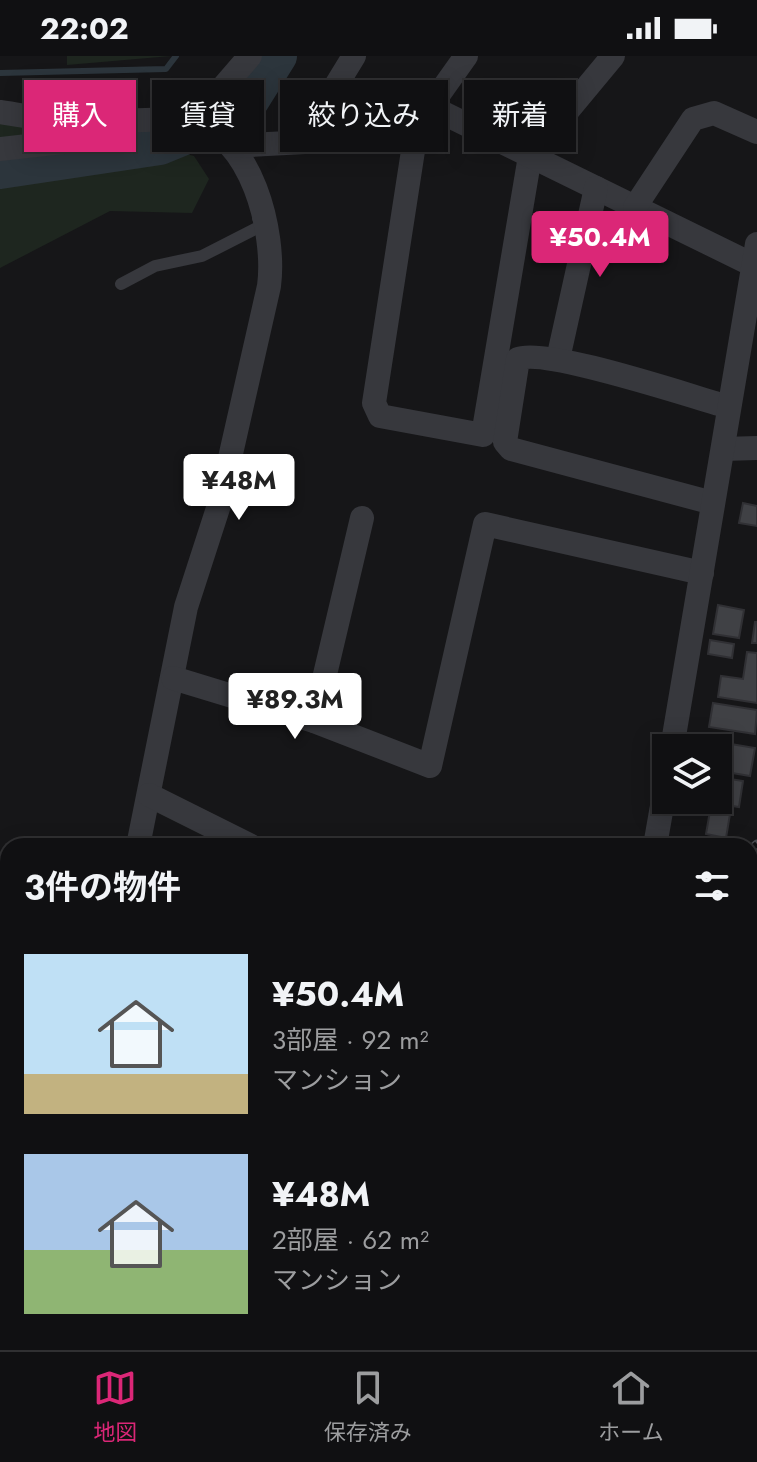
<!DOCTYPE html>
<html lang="ja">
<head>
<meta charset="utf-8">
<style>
	:root { --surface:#101012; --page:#1e1e20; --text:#f1f3f6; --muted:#9c9d9f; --line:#303032; --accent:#db2777 }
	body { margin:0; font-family:Jost,"Noto Sans JP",sans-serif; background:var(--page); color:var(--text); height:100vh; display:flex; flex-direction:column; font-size:30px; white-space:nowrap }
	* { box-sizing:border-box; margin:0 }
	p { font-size:26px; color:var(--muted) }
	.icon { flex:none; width:44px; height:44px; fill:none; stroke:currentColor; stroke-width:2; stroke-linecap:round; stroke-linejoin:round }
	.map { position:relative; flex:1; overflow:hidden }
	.details { position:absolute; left:0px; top:782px; width:758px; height:512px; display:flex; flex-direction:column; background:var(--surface); border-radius:24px 24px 0 0; box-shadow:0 4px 20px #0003,0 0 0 2px var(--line) }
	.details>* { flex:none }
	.guide { position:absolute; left:24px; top:24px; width:710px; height:72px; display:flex; gap:16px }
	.controls { position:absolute; left:652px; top:678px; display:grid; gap:16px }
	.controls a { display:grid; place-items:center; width:80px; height:80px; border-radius:0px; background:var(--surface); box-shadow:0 4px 20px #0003,0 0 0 2px var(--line); font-size:40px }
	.price { position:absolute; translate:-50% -68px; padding:0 18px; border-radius:8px; background:#fff; color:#222; font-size:26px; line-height:52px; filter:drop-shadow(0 2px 4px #0008) }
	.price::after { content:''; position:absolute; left:50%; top:48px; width:24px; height:18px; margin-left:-12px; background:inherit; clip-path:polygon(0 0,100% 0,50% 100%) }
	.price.selected { background:var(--accent); color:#fff }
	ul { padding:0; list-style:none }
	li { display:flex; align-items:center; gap:24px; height:200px; padding:0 24px }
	li span { display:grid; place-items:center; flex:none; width:224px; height:160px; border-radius:0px; color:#555 }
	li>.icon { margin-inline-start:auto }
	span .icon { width:96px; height:96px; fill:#fffc; stroke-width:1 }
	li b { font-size:34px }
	h2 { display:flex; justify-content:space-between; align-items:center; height:96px; padding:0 24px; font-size:34px }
	.chip { padding:0 28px; border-radius:0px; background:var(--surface); box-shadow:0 4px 20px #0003,0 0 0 2px var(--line); font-size:28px; line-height:72px }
	.chip.selected { background:var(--accent); color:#fff }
	.status { display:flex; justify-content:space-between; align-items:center; height:56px; padding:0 40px; background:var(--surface); direction:ltr }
	.status svg { height:22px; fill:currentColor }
	.tab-bar { display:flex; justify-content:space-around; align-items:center; height:112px; border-top:2px solid var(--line); background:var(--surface); font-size:22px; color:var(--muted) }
	.tab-bar a { display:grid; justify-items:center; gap:4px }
	.tab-bar .selected { color:var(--accent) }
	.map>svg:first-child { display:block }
	.built { fill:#222225 }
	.green { fill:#1e261f }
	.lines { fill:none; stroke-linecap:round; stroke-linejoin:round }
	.stream { stroke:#2c353c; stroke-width:6 }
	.river { stroke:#2c353c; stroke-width:38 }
	.building { fill:#404145; stroke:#303034; stroke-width:2 }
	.service { stroke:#37383d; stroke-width:12 }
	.minor { stroke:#37383d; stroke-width:24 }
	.secondary { stroke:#45474d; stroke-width:34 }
	.rail-casing { stroke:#4a4c52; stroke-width:9 }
	.rail { stroke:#111113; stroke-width:6; stroke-dasharray:18; stroke-linecap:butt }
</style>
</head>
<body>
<div class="status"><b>22:02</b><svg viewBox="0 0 49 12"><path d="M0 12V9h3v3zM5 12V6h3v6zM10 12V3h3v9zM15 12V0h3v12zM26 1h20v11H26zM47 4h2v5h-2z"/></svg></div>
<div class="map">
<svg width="757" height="1294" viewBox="0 0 757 1294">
	<rect width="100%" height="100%" fill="#161618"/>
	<polygon class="built" points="757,801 757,1248 750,1245 750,806"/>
	<g class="green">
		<polygon points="67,0 171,0 67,9"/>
		<polygon points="0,48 194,100 209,123 192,157 110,155 0,212"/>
		<polygon points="757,921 757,1216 750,1213 750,930"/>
	</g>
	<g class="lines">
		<polyline class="stream" points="0,17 166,13 176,0"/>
		<polyline class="river" points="0,114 160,90 243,56 278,0"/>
	</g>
	<g class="building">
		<polygon points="743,447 757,450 757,470 739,467"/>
		<polygon points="718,549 744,554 739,582 713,578"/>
		<polygon points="755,566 757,566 757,587 752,587"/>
		<polygon points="710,584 734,588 732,602 708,598"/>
		<polygon points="747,596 757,597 757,647 718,641 721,620 743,623"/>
		<polygon points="713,647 757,654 755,678 709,671"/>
		<polygon points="731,688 755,692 750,720 726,716"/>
		<polygon points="718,721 743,725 739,751 701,745 718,744"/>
		<polygon points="710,755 730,758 726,782 706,778"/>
		<polygon points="568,1286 613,1286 630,1294 563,1294"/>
	</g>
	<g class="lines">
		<polyline class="service" points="121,228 155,210 202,200 261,170 258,162"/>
		<g class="minor">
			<polyline points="466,0 417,69 374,347 380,360 483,379 530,100 613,0"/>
			<polyline points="431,51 753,209"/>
			<path d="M0 56C28 60 58 67 86 67 120 66 156 61 190 66 252 76 276 178 269 230L220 446 186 551 138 790"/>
			<polyline points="193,66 250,0"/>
			<polyline points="302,85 354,0"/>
			<polyline points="233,90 361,83 417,69"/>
			<polyline points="0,93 72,85 81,80 83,67"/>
			<polyline points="635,151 693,63 714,57 757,76"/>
			<polyline points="558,303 596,132"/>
			<polyline points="723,393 757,392"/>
			<path d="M713 447 511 393 505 386 518 303C545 291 692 341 729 351"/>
			<polyline points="173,622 314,665 430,710 485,468 702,517"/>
			<polyline points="314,665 362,462"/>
			<polyline points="672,692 757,188"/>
			<polyline points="149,739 251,790"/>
			<polyline points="655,790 666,727"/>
			<polyline points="0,1098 8,1081"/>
			<polyline points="135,1294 177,1286"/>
			<polyline points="359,1294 365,1286"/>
			<polyline points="479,1294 483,1286"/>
		</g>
		<g class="secondary">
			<polyline points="0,995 8,998"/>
			<polyline points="750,1267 757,1269"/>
		</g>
		<defs>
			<g id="rail">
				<polyline points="750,794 757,788"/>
				<polyline points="320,1294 326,1286"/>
			</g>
		</defs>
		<use href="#rail" class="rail-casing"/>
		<use href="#rail" class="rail"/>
	</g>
</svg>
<div class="controls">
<a><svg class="icon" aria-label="layers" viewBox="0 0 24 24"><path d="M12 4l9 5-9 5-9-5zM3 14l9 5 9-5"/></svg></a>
</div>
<b class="price selected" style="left:600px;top:223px">¥50.4M</b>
<b class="price" style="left:239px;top:466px">¥48M</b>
<b class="price" style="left:295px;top:685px">¥89.3M</b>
<div class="guide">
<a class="chip selected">購入</a>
<a class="chip">賃貸</a>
<a class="chip">絞り込み</a>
<a class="chip">新着</a>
</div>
<section class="details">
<h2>3件の物件<svg class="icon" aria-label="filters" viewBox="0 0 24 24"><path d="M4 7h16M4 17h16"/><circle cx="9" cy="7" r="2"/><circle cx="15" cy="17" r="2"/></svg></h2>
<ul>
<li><span style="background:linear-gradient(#bfe0f5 75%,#c2b280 0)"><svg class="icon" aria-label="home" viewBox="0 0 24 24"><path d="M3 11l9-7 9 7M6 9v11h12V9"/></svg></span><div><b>¥50.4M</b><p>3部屋 · 92 m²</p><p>マンション</p></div></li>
<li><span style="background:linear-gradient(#a9c7e8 60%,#8fb573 0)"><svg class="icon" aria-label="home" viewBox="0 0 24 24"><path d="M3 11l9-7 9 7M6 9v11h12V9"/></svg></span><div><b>¥48M</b><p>2部屋 · 62 m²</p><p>マンション</p></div></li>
</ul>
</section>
</div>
<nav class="tab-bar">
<a class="selected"><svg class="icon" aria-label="map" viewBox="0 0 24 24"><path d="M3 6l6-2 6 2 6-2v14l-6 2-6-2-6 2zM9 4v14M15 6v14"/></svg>地図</a>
<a><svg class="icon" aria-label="saved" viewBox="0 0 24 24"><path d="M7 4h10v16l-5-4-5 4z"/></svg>保存済み</a>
<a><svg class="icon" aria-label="home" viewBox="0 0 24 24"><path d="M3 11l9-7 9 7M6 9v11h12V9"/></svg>ホーム</a>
</nav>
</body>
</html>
